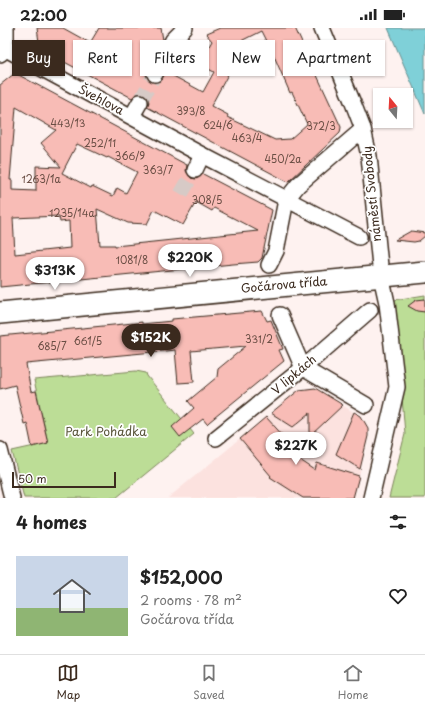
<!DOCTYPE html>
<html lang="en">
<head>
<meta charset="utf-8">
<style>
	:root { --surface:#fff; --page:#f2f2f2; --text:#222; --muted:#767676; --line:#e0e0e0; --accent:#3b2a1e }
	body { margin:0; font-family:"Playpen Sans",sans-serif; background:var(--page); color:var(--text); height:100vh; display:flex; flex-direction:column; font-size:15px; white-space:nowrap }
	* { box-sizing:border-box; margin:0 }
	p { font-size:13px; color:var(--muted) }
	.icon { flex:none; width:22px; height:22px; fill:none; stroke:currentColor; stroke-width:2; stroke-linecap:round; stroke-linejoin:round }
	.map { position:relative; height:470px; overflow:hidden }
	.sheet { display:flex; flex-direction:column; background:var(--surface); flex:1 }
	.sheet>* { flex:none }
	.guide { position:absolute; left:12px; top:12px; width:401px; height:36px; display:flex; gap:8px }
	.needle { width:26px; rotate:342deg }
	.tools { position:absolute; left:373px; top:60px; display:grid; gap:8px }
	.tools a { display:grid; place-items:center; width:40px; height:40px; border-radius:0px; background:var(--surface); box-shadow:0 1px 3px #0004; font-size:20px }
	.scale { position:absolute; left:12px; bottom:10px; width:104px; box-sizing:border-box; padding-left:4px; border:2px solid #3b2a1e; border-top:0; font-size:11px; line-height:14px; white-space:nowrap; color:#3b2a1e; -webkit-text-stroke:3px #fff; paint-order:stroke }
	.price { position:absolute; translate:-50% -34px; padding:0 9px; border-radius:14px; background:#fff; color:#222; font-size:13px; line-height:26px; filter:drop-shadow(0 1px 2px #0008) }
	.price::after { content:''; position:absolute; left:50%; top:24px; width:12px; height:9px; margin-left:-6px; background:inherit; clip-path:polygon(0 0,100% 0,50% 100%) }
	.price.current { background:var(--accent); color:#fff }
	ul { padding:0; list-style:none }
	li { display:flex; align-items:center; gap:12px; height:100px; padding:0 16px }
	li+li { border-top:1px solid var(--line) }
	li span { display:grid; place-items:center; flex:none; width:112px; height:80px; border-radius:0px; color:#555 }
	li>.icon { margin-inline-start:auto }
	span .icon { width:48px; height:48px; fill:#fffc; stroke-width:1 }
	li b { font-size:17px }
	h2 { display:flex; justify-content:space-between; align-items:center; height:48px; padding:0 16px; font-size:17px }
	.tag { padding:0 14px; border-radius:0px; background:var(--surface); box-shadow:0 1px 3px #0004; font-size:14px; line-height:36px }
	.tag.current { background:var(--accent); color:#fff }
	.status { display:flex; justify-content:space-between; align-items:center; height:28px; padding:0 20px; background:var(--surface); direction:ltr }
	.status svg { height:11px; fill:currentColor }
	.menu { display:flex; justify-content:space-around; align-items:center; height:56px; border-top:1px solid var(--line); background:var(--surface); font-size:11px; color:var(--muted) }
	.menu a { display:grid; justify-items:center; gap:2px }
	.menu .current { color:var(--accent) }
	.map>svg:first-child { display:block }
	.built { fill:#fce2df }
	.green { fill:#bcdd96; stroke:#7c845a }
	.water { fill:#7fd0d8; stroke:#648e8e }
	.building { fill:#f8bcb6; stroke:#3b2a1e; fill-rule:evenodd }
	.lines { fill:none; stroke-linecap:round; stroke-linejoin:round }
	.street-tunnel { stroke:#d7cac6; stroke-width:15; stroke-dasharray:15 8; stroke-linecap:butt }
	.street-casing { stroke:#3b2a1e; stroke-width:18 }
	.secondary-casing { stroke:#3b2a1e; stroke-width:24 }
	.street { stroke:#fff; stroke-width:15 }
	.secondary { stroke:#fff; stroke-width:21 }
	.labels { text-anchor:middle; stroke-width:3.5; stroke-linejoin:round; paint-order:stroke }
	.number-label { font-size:10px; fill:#6a4e44 }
	.street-label { font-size:12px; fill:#3b2a1e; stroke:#fff }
	.park-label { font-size:12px; fill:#5b573c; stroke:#fff }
</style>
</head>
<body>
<div class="status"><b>22:00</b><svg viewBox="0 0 49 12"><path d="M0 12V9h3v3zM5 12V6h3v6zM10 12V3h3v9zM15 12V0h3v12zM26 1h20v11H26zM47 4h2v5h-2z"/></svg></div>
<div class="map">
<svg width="425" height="470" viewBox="0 0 425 470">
	<rect width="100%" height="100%" fill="#fef2f0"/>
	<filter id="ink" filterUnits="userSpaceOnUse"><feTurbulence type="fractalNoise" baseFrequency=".025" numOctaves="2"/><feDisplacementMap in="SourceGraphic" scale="8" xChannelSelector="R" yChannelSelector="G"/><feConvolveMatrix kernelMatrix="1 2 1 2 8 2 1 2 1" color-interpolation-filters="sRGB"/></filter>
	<g filter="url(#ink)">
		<polygon class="built" points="309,360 318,362 361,389 366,395 368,409 354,470 168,470 300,362"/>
		<g class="green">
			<polygon points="425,267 425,470 389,470 405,406 394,272"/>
			<polygon points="136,343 146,345 147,348 194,406 116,470 24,470 12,423 48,415 34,352"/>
		</g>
		<polygon class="water" points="388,0 425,0 425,86"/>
		<g class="building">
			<path d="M37 0H63L90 15 99 0H161L163 12 147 42 146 47 148 51 155 55 159 54 166 44 203 64 214 44 199 36 212 13 206 6 220 0H295L341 99 340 105 288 154 147 79 149 74 144 66H136L132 70 40 21ZM261 3 270 21H271L290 65 292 64 307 96 290 111 275 112 227 89 228 87 211 78 233 37 221 23Z"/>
			<path d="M15 45 187 137 186 143 191 150 196 151 203 146 272 182 262 230 258 234 233 236 0 259V57ZM16 79 56 102 41 115 61 139 36 138V163L12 162V152H10ZM77 116 107 130 108 129 137 144 126 165 117 160 113 168 92 158 91 160 62 145ZM196 174 212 183 214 180 258 203 115 218V217H100L97 181 128 195 147 196 154 182 183 197ZM59 188 60 194 69 193 70 220 15 226 13 190Z"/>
			<polygon points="411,203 425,205 425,208 419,213 414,214 395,212"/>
			<polygon points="425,271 425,284 417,283 408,278 416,272"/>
			<polygon points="262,283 267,293 271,292 283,321 279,322 284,333 209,394 207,396 203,391 180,409 172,399 194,380 188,373 217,349 218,341 246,318 191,323 194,354 178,355 175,322 26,336 31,364 36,363 48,415 32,419 27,395 24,396 15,357 0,361 0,308 134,295 142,294 142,296 172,293 172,291"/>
			<polygon points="315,360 343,377 310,408 310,385 293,399 271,385 299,362"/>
			<polygon points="354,384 361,388 368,400 368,408 360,441 336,426"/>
			<polygon points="266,389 296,422 291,426 315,442 317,435 359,448 353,470 303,470 270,449 271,448 240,411"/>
		</g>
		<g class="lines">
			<g class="street-tunnel">
				<polyline points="140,74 155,46"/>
				<polyline points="181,166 195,142"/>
			</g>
			<defs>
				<g id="street">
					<polyline points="322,0 353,75 363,101 369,128 381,248 387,275 397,359 371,470"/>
					<polyline points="6,21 6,0"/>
					<polyline points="0,26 6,21 202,127 359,209"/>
					<polyline points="155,46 173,12 185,0"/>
					<polyline points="132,88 140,74"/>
					<polyline points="195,142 202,127"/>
					<polyline points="269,237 276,223 286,172 298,157 363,101"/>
					<polyline points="280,287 303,340 366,377"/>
					<polyline points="216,410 303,340 370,282"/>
					<polyline points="0,422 12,470"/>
				</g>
				<polyline id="secondary" points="0,285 425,244"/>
			</defs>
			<use href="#street" class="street-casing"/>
			<use href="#secondary" class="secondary-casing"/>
			<use href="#street" class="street"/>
			<use href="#secondary" class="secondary"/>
		</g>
	</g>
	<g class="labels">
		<g class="number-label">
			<text x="191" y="87">393/8</text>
			<text x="68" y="99">443/13</text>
			<text x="218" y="101">624/6</text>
			<text x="321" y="102">372/3</text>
			<text x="247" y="114">463/4</text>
			<text x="100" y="119">252/11</text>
			<text x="130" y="132">366/9</text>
			<text x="283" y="135">450/2a</text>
			<text x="158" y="146">363/7</text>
			<text x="41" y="155">1263/1a</text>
			<text x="207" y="176">308/5</text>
			<text x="72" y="189">1235/14a</text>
			<text x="132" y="236">1081/8</text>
			<text x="259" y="315">331/2</text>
			<text x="88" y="317">661/5</text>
			<text x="52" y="322">685/7</text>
		</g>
		<g class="street-label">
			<text transform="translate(101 72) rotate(28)" y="4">Švehlova</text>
			<text transform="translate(372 166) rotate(-96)" y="4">náměstí Svobody</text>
			<text transform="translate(284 257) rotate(-5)" y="4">Gočárova třída</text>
			<text transform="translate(294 347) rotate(-40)" y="4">V lipkách</text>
		</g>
		<g class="park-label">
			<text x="106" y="408">Park Pohádka</text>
		</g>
	</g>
</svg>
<div class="tools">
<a><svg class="needle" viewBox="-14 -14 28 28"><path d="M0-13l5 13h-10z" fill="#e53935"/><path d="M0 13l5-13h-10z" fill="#767676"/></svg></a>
</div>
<div class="scale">50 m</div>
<b class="price" style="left:190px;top:250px">$220K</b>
<b class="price" style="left:55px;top:263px">$313K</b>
<b class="price current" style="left:151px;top:330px">$152K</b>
<b class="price" style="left:296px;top:438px">$227K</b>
<div class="guide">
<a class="tag current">Buy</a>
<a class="tag">Rent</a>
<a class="tag">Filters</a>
<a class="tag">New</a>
<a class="tag">Apartment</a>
</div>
</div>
<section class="sheet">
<h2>4 homes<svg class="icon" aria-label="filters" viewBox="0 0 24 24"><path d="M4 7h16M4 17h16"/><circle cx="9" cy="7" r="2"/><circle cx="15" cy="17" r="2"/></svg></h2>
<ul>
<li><span style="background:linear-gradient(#c9d6e8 65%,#8fb573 0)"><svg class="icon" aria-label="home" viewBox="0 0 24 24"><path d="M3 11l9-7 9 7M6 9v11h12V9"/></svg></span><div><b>$152,000</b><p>2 rooms · 78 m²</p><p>Gočárova třída</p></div><svg class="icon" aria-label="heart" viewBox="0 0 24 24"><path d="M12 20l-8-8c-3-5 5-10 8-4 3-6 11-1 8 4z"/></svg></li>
</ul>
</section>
<nav class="menu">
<a class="current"><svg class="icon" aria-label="map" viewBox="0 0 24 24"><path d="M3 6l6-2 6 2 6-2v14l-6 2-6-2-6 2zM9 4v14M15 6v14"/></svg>Map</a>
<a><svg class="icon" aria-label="saved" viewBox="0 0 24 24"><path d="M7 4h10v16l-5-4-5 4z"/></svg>Saved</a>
<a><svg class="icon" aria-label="home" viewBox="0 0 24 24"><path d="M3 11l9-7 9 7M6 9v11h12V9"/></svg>Home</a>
</nav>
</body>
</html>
